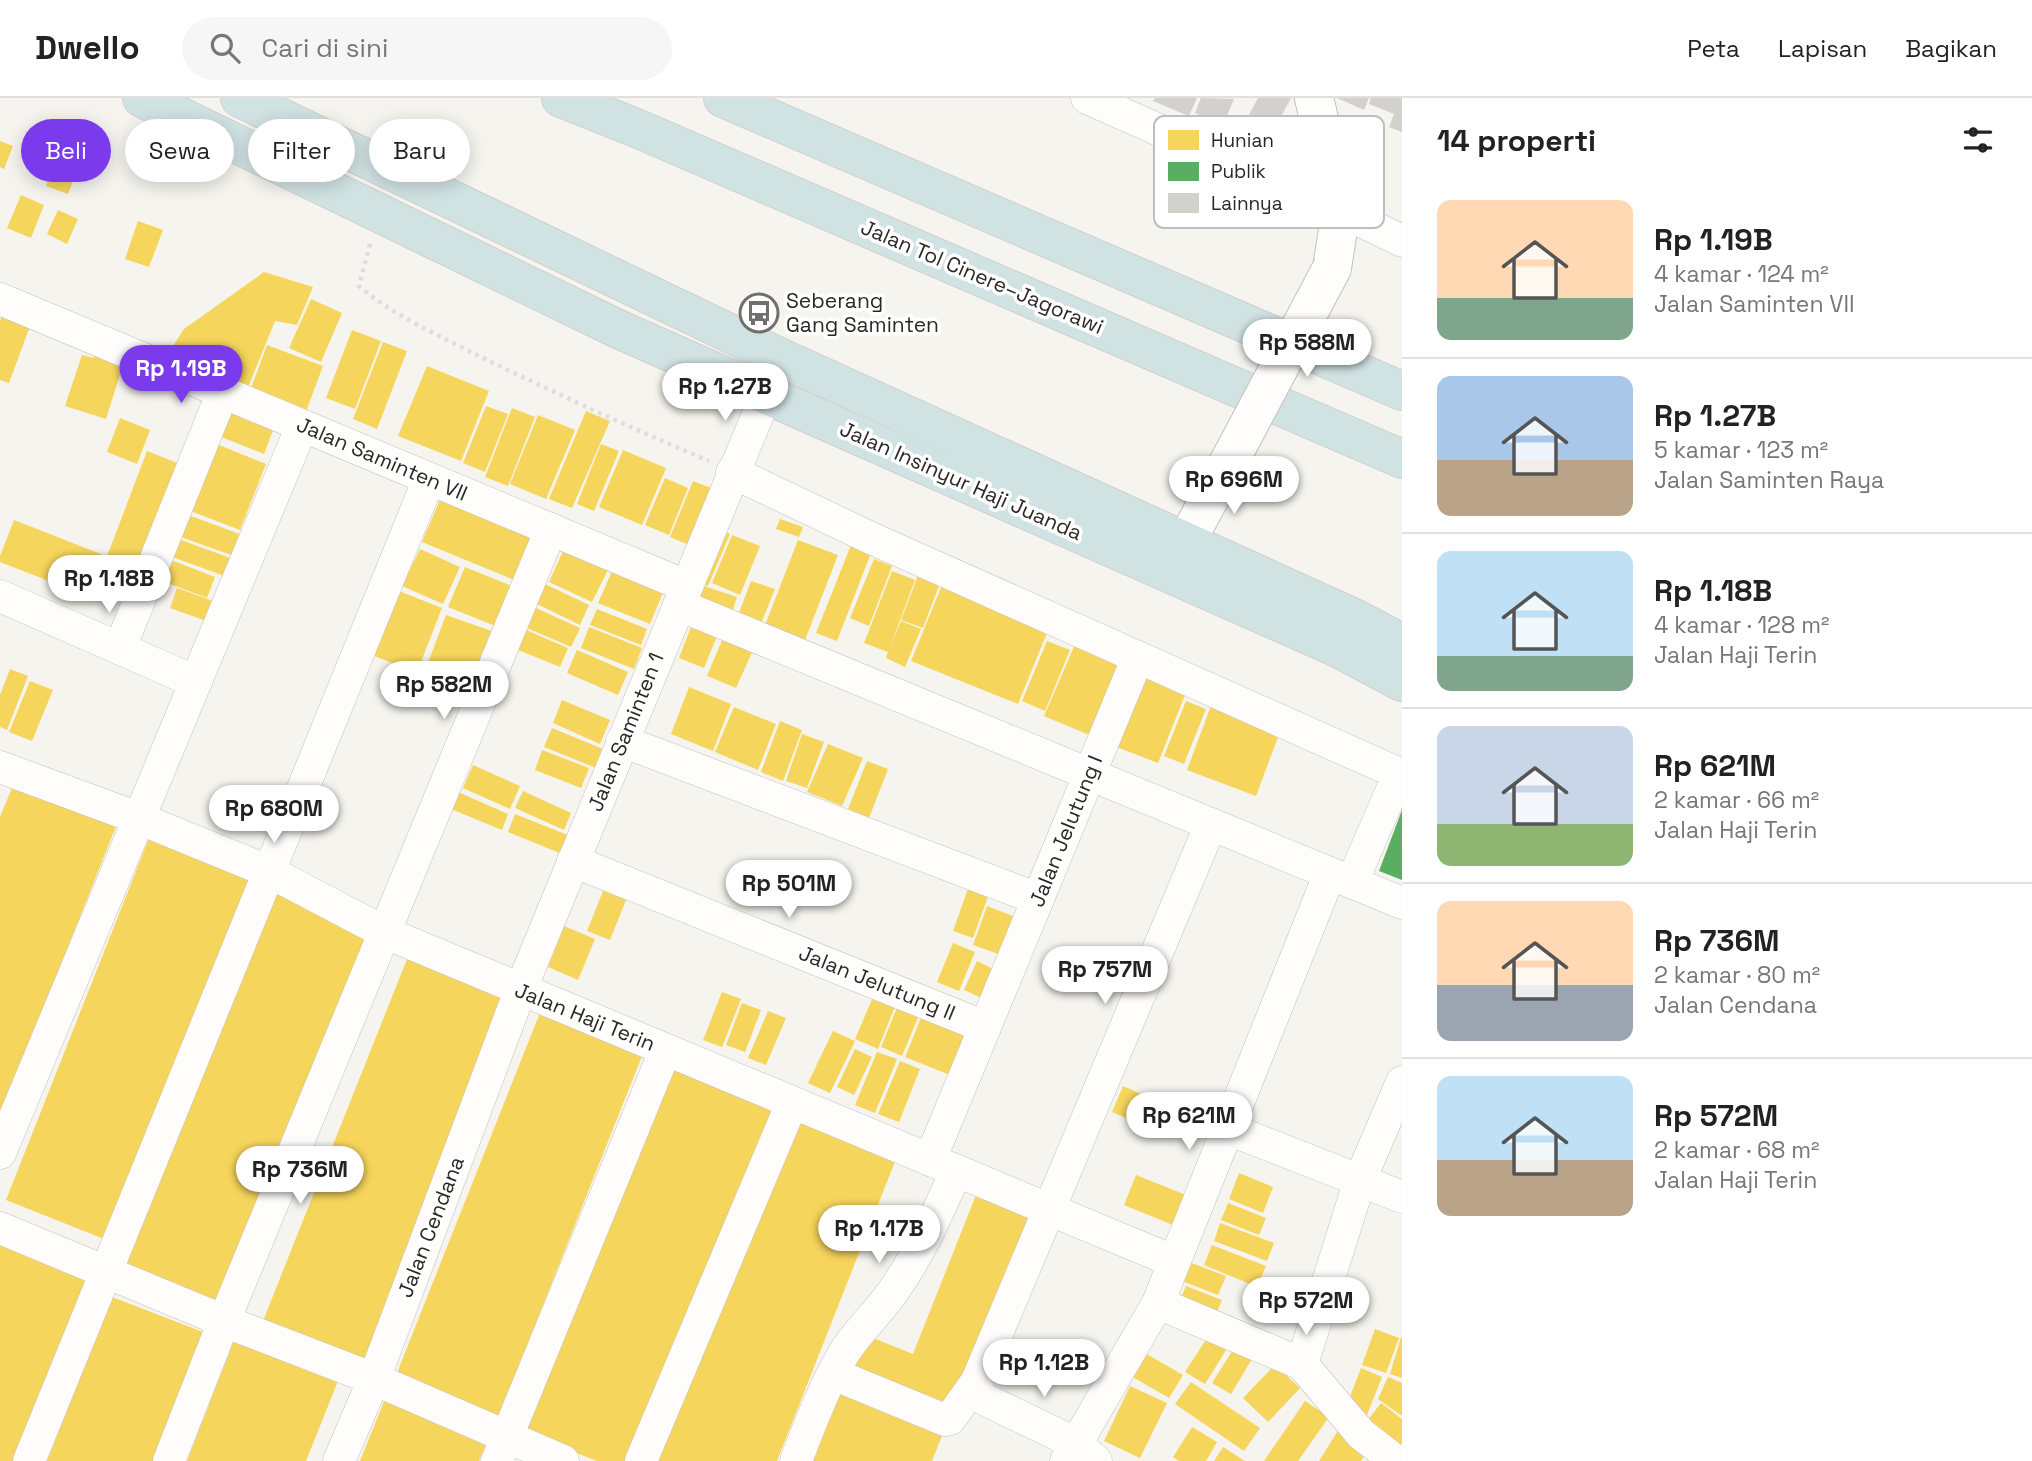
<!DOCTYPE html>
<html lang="id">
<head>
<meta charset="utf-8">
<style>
	:root { --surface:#fff; --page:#f6f6f6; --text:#222; --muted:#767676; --line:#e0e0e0; --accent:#7c3aed }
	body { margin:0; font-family:"Space Grotesk",sans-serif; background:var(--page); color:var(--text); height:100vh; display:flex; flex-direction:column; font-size:26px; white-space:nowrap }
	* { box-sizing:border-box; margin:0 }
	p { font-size:23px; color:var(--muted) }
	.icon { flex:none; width:38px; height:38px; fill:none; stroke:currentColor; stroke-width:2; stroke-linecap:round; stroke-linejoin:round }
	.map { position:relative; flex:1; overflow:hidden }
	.panel { display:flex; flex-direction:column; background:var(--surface); width:630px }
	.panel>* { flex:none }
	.hud { position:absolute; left:21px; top:21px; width:665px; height:63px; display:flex; gap:14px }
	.price { position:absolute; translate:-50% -60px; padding:0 16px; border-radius:24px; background:#fff; color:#222; font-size:23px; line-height:46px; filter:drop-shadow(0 2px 4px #0008) }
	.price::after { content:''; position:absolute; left:50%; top:42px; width:21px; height:16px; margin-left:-10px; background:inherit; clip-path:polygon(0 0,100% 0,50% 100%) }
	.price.on { background:var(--accent); color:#fff }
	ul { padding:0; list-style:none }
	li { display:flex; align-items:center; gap:21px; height:175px; padding:0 35px }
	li+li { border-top:2px solid var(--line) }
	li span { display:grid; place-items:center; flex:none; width:196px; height:140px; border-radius:14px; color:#555 }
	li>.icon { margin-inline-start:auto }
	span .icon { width:84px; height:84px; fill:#fffc; stroke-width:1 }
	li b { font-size:30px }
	h2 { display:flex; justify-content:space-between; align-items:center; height:84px; padding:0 35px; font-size:30px }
	.pill { padding:0 24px; border-radius:32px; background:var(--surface); box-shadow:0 4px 18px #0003; font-size:24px; line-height:63px }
	.pill.on { background:var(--accent); color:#fff }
	header { display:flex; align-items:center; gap:42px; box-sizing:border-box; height:98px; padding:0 35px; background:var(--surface); border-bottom:2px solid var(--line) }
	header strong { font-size:33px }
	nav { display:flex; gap:38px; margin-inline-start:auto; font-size:24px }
	.search { width:490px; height:63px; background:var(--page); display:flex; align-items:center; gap:18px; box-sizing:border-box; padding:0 24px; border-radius:38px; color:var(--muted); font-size:26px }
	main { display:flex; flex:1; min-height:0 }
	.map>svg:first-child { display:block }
	.homes { fill:#f6d55c }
	.public { fill:#5aae61 }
	.building { fill:#d3d1cc }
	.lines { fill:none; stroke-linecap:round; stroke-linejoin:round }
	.street-casing { stroke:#c3c1bd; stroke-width:33 }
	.secondary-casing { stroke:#c3c1bd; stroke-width:40 }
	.highway-casing { stroke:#d1d0cd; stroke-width:40 }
	.path { stroke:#dedddb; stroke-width:4.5; stroke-dasharray:3.5 5; stroke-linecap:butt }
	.street { stroke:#fefdfc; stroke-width:32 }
	.secondary { stroke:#fefdfc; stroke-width:38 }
	.highway { stroke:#d1e2e3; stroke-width:38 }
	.secondary-bridge-casing { stroke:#c3c1bd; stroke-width:40; stroke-linecap:butt }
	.secondary-bridge { stroke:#fefdfc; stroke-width:38 }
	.labels { text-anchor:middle; stroke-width:7; stroke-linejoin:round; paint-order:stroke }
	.street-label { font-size:21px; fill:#2a2825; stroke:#fff }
	.poi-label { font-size:21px; fill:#2a2825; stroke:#fff; text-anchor:start }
	.key { fill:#fff; stroke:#bfbebe; stroke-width:2 }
	.key-label { font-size:19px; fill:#2a2825 }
</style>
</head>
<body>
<header>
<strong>Dwello</strong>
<div class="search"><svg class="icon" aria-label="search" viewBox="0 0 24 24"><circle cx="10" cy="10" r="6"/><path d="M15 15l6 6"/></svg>Cari di sini</div>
<nav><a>Peta</a><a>Lapisan</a><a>Bagikan</a></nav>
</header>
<main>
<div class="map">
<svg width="1402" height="1363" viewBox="0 0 1402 1363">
	<rect width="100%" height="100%" fill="#f6f4ee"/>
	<g class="homes">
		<polygon points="0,43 13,48 4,71 0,69"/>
		<polygon points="55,64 77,73 68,96 46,88"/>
		<polygon points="21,97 44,107 31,140 7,130"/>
		<polygon points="58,112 78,121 67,146 47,136"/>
		<polygon points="138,123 163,132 149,169 125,161"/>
		<polygon points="264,174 313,189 297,227 275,223 245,297 164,262 184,231"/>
		<polygon points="311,201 342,215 321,264 289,250"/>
		<polygon points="5,210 33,220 9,285 0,282 0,223"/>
		<polygon points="352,232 381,243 355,311 326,300"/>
		<polygon points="383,244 407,253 377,331 353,321"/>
		<polygon points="267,247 323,268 304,319 248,298"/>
		<polygon points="97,250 123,259 119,269 122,270 106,321 65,308 82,257 94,260"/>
		<polygon points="427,268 489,293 461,363 398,338"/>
		<polygon points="233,308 276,324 264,356 221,339"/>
		<polygon points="486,308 508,316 485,374 463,365"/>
		<polygon points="512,310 535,319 508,388 485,379"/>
		<polygon points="586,313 610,323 572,410 549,401"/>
		<polygon points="538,317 575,332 546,401 510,386"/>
		<polygon points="120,320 150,332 137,366 107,354"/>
		<polygon points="214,345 266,366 240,432 188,412"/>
		<polygon points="601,346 619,353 594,413 577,406"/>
		<polygon points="623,352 666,370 642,427 599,409"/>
		<polygon points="147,353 185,368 139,491 100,477"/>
		<polygon points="665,380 688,390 669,437 645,427"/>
		<polygon points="693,383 719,393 696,450 670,439"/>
		<polygon points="442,397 538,437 519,484 422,444"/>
		<polygon points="183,415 245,438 237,459 175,437"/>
		<polygon points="780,421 803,429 799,439 776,431"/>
		<polygon points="14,422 101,456 85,497 0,464 0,458"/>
		<polygon points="715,430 730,436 708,488 694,482"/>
		<polygon points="732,437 760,448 740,497 712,485"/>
		<polygon points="173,439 233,461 227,479 167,457"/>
		<polygon points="798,442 838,457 802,550 762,535"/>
		<polygon points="851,447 871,455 837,543 816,535"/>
		<polygon points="420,451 460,469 443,506 402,488"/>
		<polygon points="564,451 608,472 592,504 549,484"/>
		<polygon points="166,460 215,479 207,500 157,481"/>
		<polygon points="874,461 892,468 869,528 850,520"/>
		<polygon points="465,469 519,491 503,531 448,509"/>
		<polygon points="613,471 664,492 650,526 598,505"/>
		<polygon points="920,472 942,480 923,530 901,522"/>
		<polygon points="892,473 915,482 890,549 901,523 921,531 905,569 886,560 888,554 864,545"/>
		<polygon points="751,483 775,491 760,528 737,520"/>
		<polygon points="692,484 737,499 730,521 685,507"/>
		<polygon points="545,486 589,507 580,527 535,505"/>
		<polygon points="942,487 1049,530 1018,606 911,563"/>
		<polygon points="177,490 216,504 209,524 170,510"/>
		<polygon points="399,493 442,510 417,574 374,558"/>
		<polygon points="536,510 580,530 571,549 527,530"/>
		<polygon points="597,511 647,531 641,547 590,527"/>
		<polygon points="696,516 722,526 704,570 679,560"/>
		<polygon points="446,517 500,536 477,597 423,578"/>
		<polygon points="728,528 758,541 736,590 707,578"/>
		<polygon points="589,529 642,550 634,571 581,550"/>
		<polygon points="526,532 568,550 560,569 518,552"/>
		<polygon points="1047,543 1070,552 1045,613 1022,603"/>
		<polygon points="1076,544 1125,566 1094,639 1044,618"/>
		<polygon points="577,552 628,574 618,597 567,575"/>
		<polygon points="10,571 28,578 7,632 0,629 0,597"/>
		<polygon points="1138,573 1187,592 1158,665 1109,646"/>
		<polygon points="30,583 53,592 32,643 9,634"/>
		<polygon points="689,589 731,606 713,653 671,636"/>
		<polygon points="562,602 610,622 600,646 553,625"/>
		<polygon points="1186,603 1206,611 1184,666 1164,658"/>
		<polygon points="1212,605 1281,631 1256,698 1187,672"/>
		<polygon points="734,609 776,626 758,672 715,654"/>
		<polygon points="780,623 802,632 783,683 761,674"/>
		<polygon points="552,630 603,651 596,670 544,649"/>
		<polygon points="802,636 824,644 807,690 786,683"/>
		<polygon points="828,646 863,660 842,708 807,694"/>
		<polygon points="542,652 589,670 581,690 535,672"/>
		<polygon points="867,663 888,671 869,720 848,711"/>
		<polygon points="473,667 520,688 510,711 463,690"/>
		<polygon points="16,680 119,721 0,1019 0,719"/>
		<polygon points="523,693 571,715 564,732 515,710"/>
		<polygon points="458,694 508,716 502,732 451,711"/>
		<polygon points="515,716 575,740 567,758 508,734"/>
		<polygon points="153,730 256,771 109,1143 6,1102"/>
		<polygon points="605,788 628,797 610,842 587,833"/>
		<polygon points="969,788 989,796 973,840 953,833"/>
		<polygon points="272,793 375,834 227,1206 125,1166"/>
		<polygon points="987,808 1015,819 1001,857 973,847"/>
		<polygon points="564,828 595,841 578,882 548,869"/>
		<polygon points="953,845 975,854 959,893 937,884"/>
		<polygon points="409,856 512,897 364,1270 261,1228"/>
		<polygon points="977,863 999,874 986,902 964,892"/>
		<polygon points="876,892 898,901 878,951 855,941"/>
		<polygon points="722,894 741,901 722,949 703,942"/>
		<polygon points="900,902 922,910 902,958 881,949"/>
		<polygon points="742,905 761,912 745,954 726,947"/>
		<polygon points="543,907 646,948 498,1320 395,1280"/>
		<polygon points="768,913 786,920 766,967 748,960"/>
		<polygon points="923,915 973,934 955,979 905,959"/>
		<polygon points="833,933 855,943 830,995 808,985"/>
		<polygon points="855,951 872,959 854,997 837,989"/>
		<polygon points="877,954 897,961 875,1015 855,1007"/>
		<polygon points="673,963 776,1003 633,1363 597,1363 525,1335"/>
		<polygon points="900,963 920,971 899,1024 878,1016"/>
		<polygon points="1123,988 1173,1010 1162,1035 1112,1014"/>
		<polygon points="795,1016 898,1056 777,1363 657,1363"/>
		<polygon points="1239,1075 1273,1089 1263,1115 1229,1101"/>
		<polygon points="1136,1077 1191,1099 1178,1129 1124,1107"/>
		<polygon points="980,1087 1033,1108 949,1318 845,1280 863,1236 913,1256"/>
		<polygon points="1228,1105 1266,1120 1259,1137 1221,1122"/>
		<polygon points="1220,1125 1274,1145 1267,1163 1214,1143"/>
		<polygon points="0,1136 92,1173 17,1363 0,1363"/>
		<polygon points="1212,1147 1266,1168 1257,1189 1204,1167"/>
		<polygon points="1189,1164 1226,1178 1218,1197 1182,1183"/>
		<polygon points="1186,1188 1222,1202 1214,1221 1178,1207"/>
		<polygon points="112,1199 216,1239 166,1363 47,1363"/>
		<polygon points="1375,1231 1399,1240 1386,1275 1362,1267"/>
		<polygon points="236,1237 340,1278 306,1363 187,1363"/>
		<polygon points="1209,1237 1228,1249 1205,1286 1185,1274"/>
		<polygon points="1401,1239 1402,1239 1402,1280 1390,1276"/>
		<polygon points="1234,1250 1252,1261 1231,1296 1212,1285"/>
		<polygon points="1145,1255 1183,1277 1169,1300 1131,1278"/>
		<polygon points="1275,1267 1300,1290 1268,1324 1243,1300"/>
		<polygon points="1361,1270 1382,1279 1367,1317 1346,1309"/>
		<polygon points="1388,1279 1402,1285 1402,1318 1378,1301"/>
		<polygon points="845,1283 947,1325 932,1363 813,1363"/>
		<polygon points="1191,1284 1260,1330 1244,1353 1175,1306"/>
		<polygon points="1130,1288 1167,1305 1140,1360 1104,1343"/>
		<polygon points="387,1296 490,1337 479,1363 360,1363"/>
		<polygon points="1305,1303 1329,1319 1298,1363 1264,1363"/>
		<polygon points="1381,1305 1402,1321 1402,1345 1396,1353 1363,1328"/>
		<polygon points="1192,1329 1217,1344 1206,1363 1179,1363 1173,1359"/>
		<polygon points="1339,1331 1369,1350 1361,1363 1319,1363"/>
		<polygon points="1223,1349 1245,1363 1214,1363"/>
	</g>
	<polygon class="public" points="1402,712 1402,782 1379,773"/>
	<g class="building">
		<polygon points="1155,0 1197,0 1189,18 1153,3"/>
		<polygon points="1201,0 1234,1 1223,27 1195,15"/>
		<polygon points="1258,0 1291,0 1262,55 1236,42"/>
		<polygon points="1337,0 1369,0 1364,12"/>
		<polygon points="1371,0 1402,0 1402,34 1389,29 1394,16 1369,6"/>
	</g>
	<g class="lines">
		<defs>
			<g id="street">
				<polyline points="1087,0 1341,113 1402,143"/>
				<polyline points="0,201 686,488"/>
				<polyline points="732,374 873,441 1402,677"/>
				<polyline points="0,498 196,584"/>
				<polyline points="679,507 1402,805"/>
				<polyline points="120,550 222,296"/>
				<polyline points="622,643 1038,801"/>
				<polyline points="0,669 138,720 268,773 386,835 1173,1163"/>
				<polyline points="573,763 985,929"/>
				<polyline points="1352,784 1399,676"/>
				<polyline points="1226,1030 1402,1099"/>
				<polyline points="0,1055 302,328"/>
				<polyline points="930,1062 1138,559"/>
				<polyline points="0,1130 224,1223 374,1281 563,1363"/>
				<polyline points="1158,1205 1302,1266 1361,1336 1396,1363"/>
				<polyline points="1302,1266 1360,1082 1402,984"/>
				<polyline points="833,1276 945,1322 950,1321 977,1283 1211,726"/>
				<polyline points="977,1283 978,1296 984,1301 1075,1345 1096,1363"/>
				<polyline points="29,1363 429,381"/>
				<polyline points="169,1363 224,1223 551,431"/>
				<polyline points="339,1363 374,1281 520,893 766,297"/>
				<polyline points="497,1363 665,953"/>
				<polyline points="641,1363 792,1005"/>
				<path d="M796 1363C810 1326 824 1289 844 1255 858 1233 879 1214 894 1192 920 1155 938 1114 956 1073"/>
				<polyline points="1066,1363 1158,1205 1330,775"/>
			</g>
			<g id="secondary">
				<polyline points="1314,0 1341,113 1332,170"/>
				<polyline points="1186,444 1229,364"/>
			</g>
			<g id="highway">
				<polyline points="142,0 618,231 1340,551 1402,584"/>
				<polyline points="240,0 777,258 1354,520 1402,545"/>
				<polyline points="561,0 641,32 1402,361"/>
				<polyline points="723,0 1402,293"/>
			</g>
		</defs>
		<use href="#street" class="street-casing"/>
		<use href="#secondary" class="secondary-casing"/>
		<use href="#highway" class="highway-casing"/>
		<path class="path" d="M370 146 359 188C392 217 440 238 479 258 555 295 631 330 709 363"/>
		<use href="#street" class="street"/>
		<use href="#secondary" class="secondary"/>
		<use href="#highway" class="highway"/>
		<defs>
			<polyline id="secondary-bridge" points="1229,364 1332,170"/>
		</defs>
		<use href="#secondary-bridge" class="secondary-bridge-casing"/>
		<use href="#secondary-bridge" class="secondary-bridge"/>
	</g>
	<defs>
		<symbol id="bus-ring" viewBox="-11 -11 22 22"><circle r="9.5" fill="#fff" stroke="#716f6b" stroke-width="1.5"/><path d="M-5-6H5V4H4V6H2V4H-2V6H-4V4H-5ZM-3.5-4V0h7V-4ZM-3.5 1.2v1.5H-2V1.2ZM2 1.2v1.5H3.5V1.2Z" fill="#716f6b"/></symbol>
	</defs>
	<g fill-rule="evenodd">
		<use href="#bus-ring" x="737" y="193" width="44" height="44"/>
	</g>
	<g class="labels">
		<g class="street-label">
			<text transform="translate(982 179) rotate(23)" y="7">Jalan Tol Cinere–Jagorawi</text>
			<text transform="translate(382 361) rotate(23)" y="7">Jalan Saminten VII</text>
			<text transform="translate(961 383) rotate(24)" y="7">Jalan Insinyur Haji Juanda</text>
			<text transform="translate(626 634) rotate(-68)" y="7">Jalan Saminten 1</text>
			<text transform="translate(1066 733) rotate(-68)" y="7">Jalan Jelutung I</text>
			<text transform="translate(877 885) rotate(22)" y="7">Jalan Jelutung II</text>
			<text transform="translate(585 919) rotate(22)" y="7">Jalan Haji Terin</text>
			<text transform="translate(431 1129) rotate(-69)" y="7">Jalan Cendana</text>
		</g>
		<g class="poi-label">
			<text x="786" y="210">Seberang<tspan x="786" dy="24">Gang Saminten</tspan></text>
		</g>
	</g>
	<rect x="1154" y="18" width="230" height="112" rx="10" class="key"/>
	<rect x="1168" y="32" width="31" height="20" fill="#f6d55c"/>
	<rect x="1168" y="64" width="31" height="19" fill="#5aae61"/>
	<rect x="1168" y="95" width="31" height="20" fill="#d3d1cc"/>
	<g class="key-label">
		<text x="1211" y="49">Hunian</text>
		<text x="1211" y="80">Publik</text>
		<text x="1211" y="112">Lainnya</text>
	</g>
</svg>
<b class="price" style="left:1307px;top:281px">Rp 588M</b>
<b class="price on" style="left:181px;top:307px">Rp 1.19B</b>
<b class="price" style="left:725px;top:325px">Rp 1.27B</b>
<b class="price" style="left:1234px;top:418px">Rp 696M</b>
<b class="price" style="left:109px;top:517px">Rp 1.18B</b>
<b class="price" style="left:444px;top:623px">Rp 582M</b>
<b class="price" style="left:274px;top:747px">Rp 680M</b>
<b class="price" style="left:789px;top:822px">Rp 501M</b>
<b class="price" style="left:1105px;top:908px">Rp 757M</b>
<b class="price" style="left:1189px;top:1054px">Rp 621M</b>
<b class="price" style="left:300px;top:1108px">Rp 736M</b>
<b class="price" style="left:879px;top:1167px">Rp 1.17B</b>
<b class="price" style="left:1306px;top:1239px">Rp 572M</b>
<b class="price" style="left:1044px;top:1301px">Rp 1.12B</b>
<div class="hud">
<a class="pill on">Beli</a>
<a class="pill">Sewa</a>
<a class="pill">Filter</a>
<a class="pill">Baru</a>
</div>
</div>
<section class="panel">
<h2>14 properti<svg class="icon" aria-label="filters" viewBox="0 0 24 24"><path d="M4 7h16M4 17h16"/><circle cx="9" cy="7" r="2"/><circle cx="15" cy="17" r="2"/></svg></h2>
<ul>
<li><span style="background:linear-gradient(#ffd9b3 70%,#7fa58c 0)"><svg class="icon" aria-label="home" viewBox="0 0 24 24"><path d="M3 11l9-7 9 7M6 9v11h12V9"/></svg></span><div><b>Rp 1.19B</b><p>4 kamar · 124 m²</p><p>Jalan Saminten VII</p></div></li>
<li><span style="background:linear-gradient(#a9c7e8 60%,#b9a48a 0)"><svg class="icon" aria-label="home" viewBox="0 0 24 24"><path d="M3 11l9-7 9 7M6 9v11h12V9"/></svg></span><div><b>Rp 1.27B</b><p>5 kamar · 123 m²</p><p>Jalan Saminten Raya</p></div></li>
<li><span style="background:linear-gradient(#bfe0f5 75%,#7fa58c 0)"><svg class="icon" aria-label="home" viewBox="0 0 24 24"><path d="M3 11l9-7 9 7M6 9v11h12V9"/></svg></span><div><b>Rp 1.18B</b><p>4 kamar · 128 m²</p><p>Jalan Haji Terin</p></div></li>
<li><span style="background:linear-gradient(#c9d6e8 70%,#8fb573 0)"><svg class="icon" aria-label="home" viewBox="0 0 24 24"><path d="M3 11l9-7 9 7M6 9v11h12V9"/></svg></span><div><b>Rp 621M</b><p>2 kamar · 66 m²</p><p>Jalan Haji Terin</p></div></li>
<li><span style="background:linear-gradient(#ffd9b3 60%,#9aa5b1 0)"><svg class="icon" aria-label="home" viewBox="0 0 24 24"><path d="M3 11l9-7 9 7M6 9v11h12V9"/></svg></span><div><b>Rp 736M</b><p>2 kamar · 80 m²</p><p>Jalan Cendana</p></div></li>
<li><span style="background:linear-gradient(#bfe0f5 60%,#b9a48a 0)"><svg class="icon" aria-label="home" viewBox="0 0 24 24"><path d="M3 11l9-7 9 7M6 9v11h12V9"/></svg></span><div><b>Rp 572M</b><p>2 kamar · 68 m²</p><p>Jalan Haji Terin</p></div></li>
</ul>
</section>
</main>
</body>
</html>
